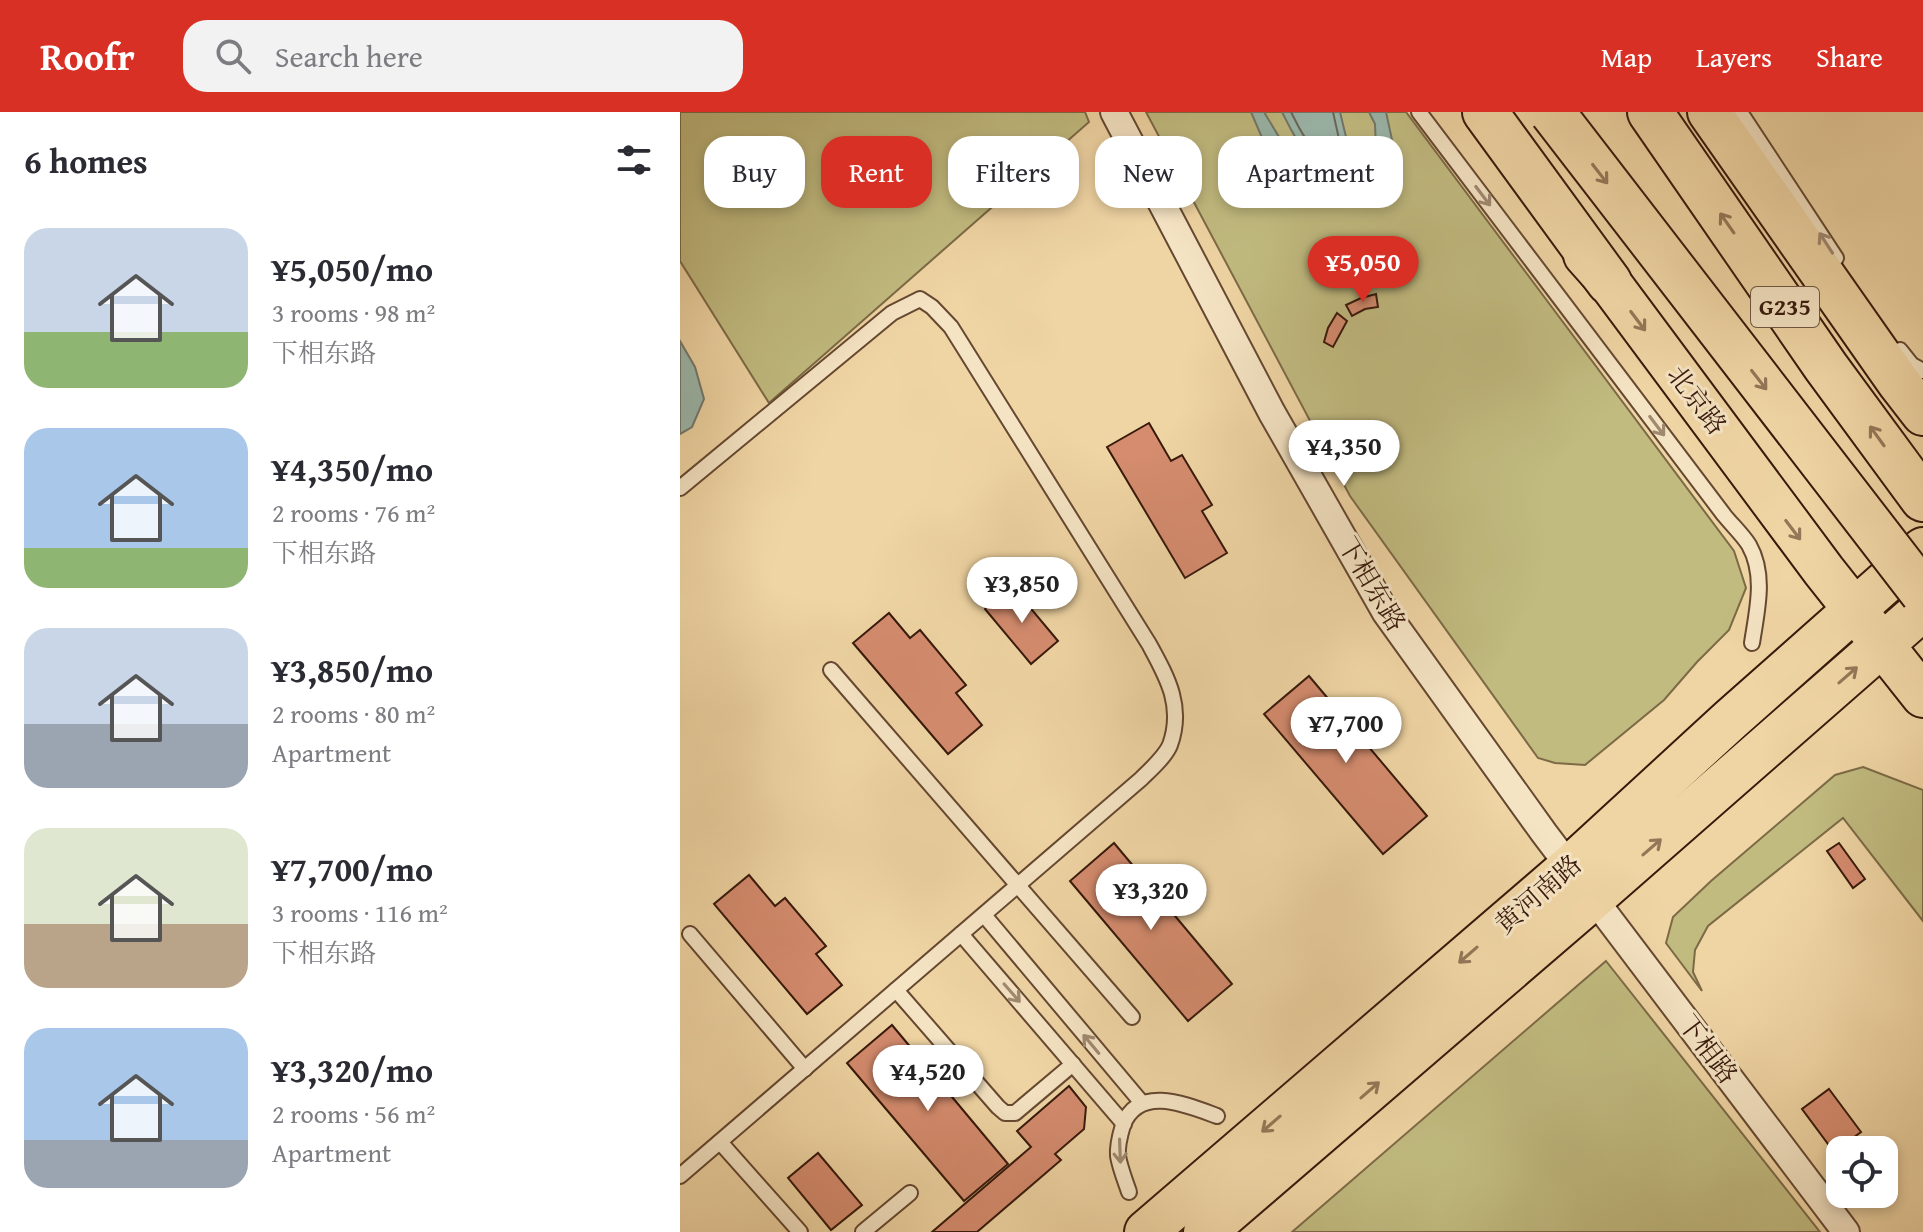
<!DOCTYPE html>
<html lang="en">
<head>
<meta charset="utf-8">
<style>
	:root { --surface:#fff; --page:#f2f2f3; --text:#2b2b33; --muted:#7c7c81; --accent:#d93025 }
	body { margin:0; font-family:"Gentium Book Plus","Noto Serif SC",serif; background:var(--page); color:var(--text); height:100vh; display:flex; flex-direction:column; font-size:30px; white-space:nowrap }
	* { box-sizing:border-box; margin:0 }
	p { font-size:26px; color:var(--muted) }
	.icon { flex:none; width:44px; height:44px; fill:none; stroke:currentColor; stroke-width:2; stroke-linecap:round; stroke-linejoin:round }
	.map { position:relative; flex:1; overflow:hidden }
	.details { display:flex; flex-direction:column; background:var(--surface); width:680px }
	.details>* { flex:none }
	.hud { position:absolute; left:24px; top:24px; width:760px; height:72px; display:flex; gap:16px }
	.tools { position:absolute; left:1146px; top:1024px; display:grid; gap:16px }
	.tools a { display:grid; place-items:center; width:72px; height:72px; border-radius:16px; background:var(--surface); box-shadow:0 4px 12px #0003; font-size:40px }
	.price { position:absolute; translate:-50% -68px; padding:0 18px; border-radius:28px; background:#fff; color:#222; font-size:26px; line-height:52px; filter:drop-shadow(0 2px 4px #0008) }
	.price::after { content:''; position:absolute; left:50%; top:48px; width:24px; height:18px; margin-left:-12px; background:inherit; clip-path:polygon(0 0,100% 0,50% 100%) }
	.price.current { background:var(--accent); color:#fff }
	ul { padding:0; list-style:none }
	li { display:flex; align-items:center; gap:24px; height:200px; padding:0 24px }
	li span { display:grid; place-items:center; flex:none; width:224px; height:160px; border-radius:24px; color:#555 }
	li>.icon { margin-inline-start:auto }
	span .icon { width:96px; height:96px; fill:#fffc; stroke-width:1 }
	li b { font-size:34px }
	h2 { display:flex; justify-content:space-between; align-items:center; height:96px; padding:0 24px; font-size:34px }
	.tag { padding:0 28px; border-radius:24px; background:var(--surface); box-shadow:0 4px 12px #0003; font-size:28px; line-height:72px }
	.tag.current { background:var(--accent); color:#fff }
	header { display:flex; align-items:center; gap:48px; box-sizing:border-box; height:112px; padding:0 40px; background:var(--accent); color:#fff }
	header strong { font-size:38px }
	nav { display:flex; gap:44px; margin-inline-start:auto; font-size:28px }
	.search { width:560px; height:72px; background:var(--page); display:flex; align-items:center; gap:20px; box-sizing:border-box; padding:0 28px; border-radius:24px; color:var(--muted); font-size:30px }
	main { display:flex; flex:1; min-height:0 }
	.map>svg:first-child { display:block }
	.green { fill:#c1bb80; stroke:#7c6a46; stroke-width:2 }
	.water { fill:#9bb8ac; stroke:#73786c; stroke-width:2 }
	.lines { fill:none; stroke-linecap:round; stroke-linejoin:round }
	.shore { stroke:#69685c; stroke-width:2 }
	.building { fill:#d58c6f; stroke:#37190b; stroke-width:2 }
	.service-casing { stroke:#654831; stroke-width:18 }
	.minor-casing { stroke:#654831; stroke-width:30 }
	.primary-casing { stroke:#37190b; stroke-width:46 }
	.trunk-casing { stroke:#37190b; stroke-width:48 }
	.service { stroke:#f5e4c4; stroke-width:14 }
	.minor { stroke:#f5e4c4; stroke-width:26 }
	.primary { stroke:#f0d5a4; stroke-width:42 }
	.trunk { stroke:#f0d5a4; stroke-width:44 }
	.trunk-bridge-casing { stroke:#37190b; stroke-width:48; stroke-linecap:butt }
	.trunk-bridge { stroke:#f0d5a4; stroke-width:44 }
	.oneway { stroke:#947758 }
	.oneway2 { stroke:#a08971 }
	.labels { text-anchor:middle; stroke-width:6; stroke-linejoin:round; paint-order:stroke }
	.shield { fill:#f5e4c4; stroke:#705642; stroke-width:2 }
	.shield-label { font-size:24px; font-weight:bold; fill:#37190b }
	.street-label { font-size:26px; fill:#37190b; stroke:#f5e4c4 }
</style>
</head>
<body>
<header>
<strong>Roofr</strong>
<div class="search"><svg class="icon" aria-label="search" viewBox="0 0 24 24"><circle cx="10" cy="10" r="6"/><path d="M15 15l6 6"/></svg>Search here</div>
<nav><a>Map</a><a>Layers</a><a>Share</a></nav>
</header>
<main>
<section class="details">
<h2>6 homes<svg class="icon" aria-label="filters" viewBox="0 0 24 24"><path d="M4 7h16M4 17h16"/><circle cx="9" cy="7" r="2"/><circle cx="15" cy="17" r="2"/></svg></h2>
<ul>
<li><span style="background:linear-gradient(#c9d6e8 65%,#8fb573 0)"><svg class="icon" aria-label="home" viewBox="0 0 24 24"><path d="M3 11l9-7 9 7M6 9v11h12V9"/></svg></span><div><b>¥5,050/mo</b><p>3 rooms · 98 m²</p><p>下相东路</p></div></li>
<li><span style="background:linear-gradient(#a9c7e8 75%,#8fb573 0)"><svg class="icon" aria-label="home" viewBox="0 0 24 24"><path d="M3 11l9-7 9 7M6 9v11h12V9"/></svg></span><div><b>¥4,350/mo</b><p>2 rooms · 76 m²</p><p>下相东路</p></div></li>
<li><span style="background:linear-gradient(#c9d6e8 60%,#9aa5b1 0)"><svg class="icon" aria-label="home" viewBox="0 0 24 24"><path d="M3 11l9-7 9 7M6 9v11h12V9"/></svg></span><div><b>¥3,850/mo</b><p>2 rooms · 80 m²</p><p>Apartment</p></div></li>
<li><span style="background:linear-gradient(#dfe7d0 60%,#b9a48a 0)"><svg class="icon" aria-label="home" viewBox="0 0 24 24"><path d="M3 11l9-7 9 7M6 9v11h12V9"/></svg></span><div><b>¥7,700/mo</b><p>3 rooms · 116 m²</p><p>下相东路</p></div></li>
<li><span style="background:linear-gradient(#a9c7e8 70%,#9aa5b1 0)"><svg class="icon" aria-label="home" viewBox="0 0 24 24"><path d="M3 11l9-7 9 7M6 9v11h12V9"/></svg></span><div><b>¥3,320/mo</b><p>2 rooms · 56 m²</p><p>Apartment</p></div></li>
</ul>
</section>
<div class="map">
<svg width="1243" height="1120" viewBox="0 0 1243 1120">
	<rect width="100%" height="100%" fill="#f0d5a4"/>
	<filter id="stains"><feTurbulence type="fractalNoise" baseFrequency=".0025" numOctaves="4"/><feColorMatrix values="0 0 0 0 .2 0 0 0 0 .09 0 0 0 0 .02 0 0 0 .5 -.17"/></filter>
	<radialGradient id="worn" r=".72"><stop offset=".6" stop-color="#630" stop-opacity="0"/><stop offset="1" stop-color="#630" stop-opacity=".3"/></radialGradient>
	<g class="green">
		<polygon points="0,0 405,0 409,10 89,291 0,149"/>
		<polygon points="466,0 726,0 1054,439 1066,476 1049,518 1017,550 984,588 905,653 875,651 858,646 670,384"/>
		<polygon points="1183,655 1243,678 1243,809 1163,706 1028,814 1015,838 1013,860 1022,879 986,831 993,805 1031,769 1155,663"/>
		<polygon points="926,849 1140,1120 612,1120"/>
	</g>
	<g class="water">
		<polygon points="571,0 584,0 611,45 642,67 667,66 686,55 696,38 695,12 689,0 706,0 714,37 711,53 695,77 681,86 640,83 619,78 602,63 589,42"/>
		<path d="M602 0H660L667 29 660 43C626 56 615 25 602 0Z"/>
		<polygon points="0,229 15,255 24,287 12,315 0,322"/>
	</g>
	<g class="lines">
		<path class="shore" d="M611 0C620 17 630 46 654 36L659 27 653 0"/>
	</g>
	<g class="building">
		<polygon points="696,182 698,195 685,197 672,204 666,193 681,186"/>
		<polygon points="657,201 667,209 653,235 644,230 648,216"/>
		<polygon points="469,311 491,349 502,343 532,393 522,399 547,441 505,466 427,335"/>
		<polygon points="332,474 378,529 351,552 305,497"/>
		<polygon points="209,501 230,526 240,518 286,573 276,581 302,613 268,642 173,531"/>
		<polygon points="629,564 747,704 703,742 584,602"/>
		<polygon points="434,731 552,872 508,909 390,769"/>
		<polygon points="1159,731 1185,767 1173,776 1147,739"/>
		<polygon points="69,763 95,794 105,786 146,834 136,842 162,873 127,902 34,792"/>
		<polygon points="212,913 328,1052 284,1089 167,951"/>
		<polygon points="389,974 406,995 404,1017 375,1042 381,1048 297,1120 252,1120 351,1035 337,1019"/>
		<polygon points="1149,977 1181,1020 1154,1040 1122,997"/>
		<polygon points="138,1041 182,1093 151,1118 108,1066"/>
	</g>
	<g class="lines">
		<defs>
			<g id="service">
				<path d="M739 0 1044 403C1052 413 1062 422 1069 433 1086 463 1077 498 1072 531"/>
				<polyline points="1060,0 1156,146"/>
				<polyline points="1220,238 1232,253 1243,259"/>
				<path d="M0 376 212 201 240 187 252 195 271 215 469 532C487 565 504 594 490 633 485 645 470 658 461 667L0 1064"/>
				<polyline points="151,558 452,905"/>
				<polyline points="304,803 462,991"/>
				<polyline points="10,822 125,957"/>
				<polyline points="281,822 444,1012"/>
				<polyline points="216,878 318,995 325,1001 335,1001 393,952"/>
				<polyline points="40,1030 120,1120"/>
				<path d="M449 1080C445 1068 440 1056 438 1044 437 1034 440 1023 443 1013 459 972 507 993 537 1004"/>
				<polyline points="183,1120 230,1081"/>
			</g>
			<polyline id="minor" points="434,0 592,301 706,501 864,721 1166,1120"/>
			<g id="primary">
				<polyline points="1029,0 1219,271 1243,302"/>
				<polyline points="905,143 929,170 1144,459 1243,584"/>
				<polyline points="466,1120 890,755 1050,608 1243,437"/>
				<polyline points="525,1120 913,786 1243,497"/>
			</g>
			<g id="trunk">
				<polyline points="805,0 929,170"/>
				<polyline points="970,0 1146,255 1243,387"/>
			</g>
		</defs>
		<use href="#service" class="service-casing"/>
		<use href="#minor" class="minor-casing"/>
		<use href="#primary" class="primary-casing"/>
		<use href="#trunk" class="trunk-casing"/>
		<use href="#service" class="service"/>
		<use href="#minor" class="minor"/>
		<use href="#primary" class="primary"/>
		<use href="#trunk" class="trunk"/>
		<defs>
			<polyline id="trunk-bridge" points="872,0 1243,481"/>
		</defs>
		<use href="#trunk-bridge" class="trunk-bridge-casing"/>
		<use href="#trunk-bridge" class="trunk-bridge"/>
	</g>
	<defs><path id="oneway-shaft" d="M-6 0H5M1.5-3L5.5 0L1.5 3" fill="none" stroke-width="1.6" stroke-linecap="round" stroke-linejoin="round" transform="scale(2)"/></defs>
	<g class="oneway">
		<use href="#oneway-shaft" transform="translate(920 62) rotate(52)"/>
		<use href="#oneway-shaft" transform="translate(1047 111) rotate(-125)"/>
		<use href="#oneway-shaft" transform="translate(958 209) rotate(53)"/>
		<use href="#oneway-shaft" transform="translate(1079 268) rotate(52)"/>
		<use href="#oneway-shaft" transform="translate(1197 324) rotate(-126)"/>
		<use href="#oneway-shaft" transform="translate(1113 418) rotate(53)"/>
		<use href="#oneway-shaft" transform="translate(1168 563) rotate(-41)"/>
		<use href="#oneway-shaft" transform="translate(972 735) rotate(-41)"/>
		<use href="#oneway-shaft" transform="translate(788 843) rotate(139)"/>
		<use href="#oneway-shaft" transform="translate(690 978) rotate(-41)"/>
		<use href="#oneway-shaft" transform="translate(591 1012) rotate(139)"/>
	</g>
	<g class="oneway2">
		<use href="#oneway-shaft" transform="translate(803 84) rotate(53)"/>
		<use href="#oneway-shaft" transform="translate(1146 131) rotate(-123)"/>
		<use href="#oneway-shaft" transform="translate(977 314) rotate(53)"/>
		<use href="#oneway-shaft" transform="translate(332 881) rotate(49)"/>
		<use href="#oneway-shaft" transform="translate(411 932) rotate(-130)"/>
		<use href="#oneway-shaft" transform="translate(440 1039) rotate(88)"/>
	</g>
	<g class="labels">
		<rect class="shield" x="1071" y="175" width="68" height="40" rx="6"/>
		<g class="shield-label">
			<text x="1105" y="203">G235</text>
		</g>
		<g class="street-label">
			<text transform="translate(1017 288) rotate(53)" y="9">北京路</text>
			<text transform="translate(692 472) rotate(59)" y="9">下相东路</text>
			<text transform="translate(858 782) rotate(-41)" y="9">黄河南路</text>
			<text transform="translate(1028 937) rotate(53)" y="9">下相路</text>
		</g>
	</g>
	<rect width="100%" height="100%" filter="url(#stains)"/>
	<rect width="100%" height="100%" fill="url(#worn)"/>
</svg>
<div class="tools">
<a><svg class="icon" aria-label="locate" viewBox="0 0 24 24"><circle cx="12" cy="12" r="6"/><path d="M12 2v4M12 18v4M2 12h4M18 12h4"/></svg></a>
</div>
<b class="price current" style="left:683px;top:192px">¥5,050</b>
<b class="price" style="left:664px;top:376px">¥4,350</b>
<b class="price" style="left:342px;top:513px">¥3,850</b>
<b class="price" style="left:666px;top:653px">¥7,700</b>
<b class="price" style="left:471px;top:820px">¥3,320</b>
<b class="price" style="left:248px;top:1001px">¥4,520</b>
<div class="hud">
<a class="tag">Buy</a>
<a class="tag current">Rent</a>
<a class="tag">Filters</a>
<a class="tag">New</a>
<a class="tag">Apartment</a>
</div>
</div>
</main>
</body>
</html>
